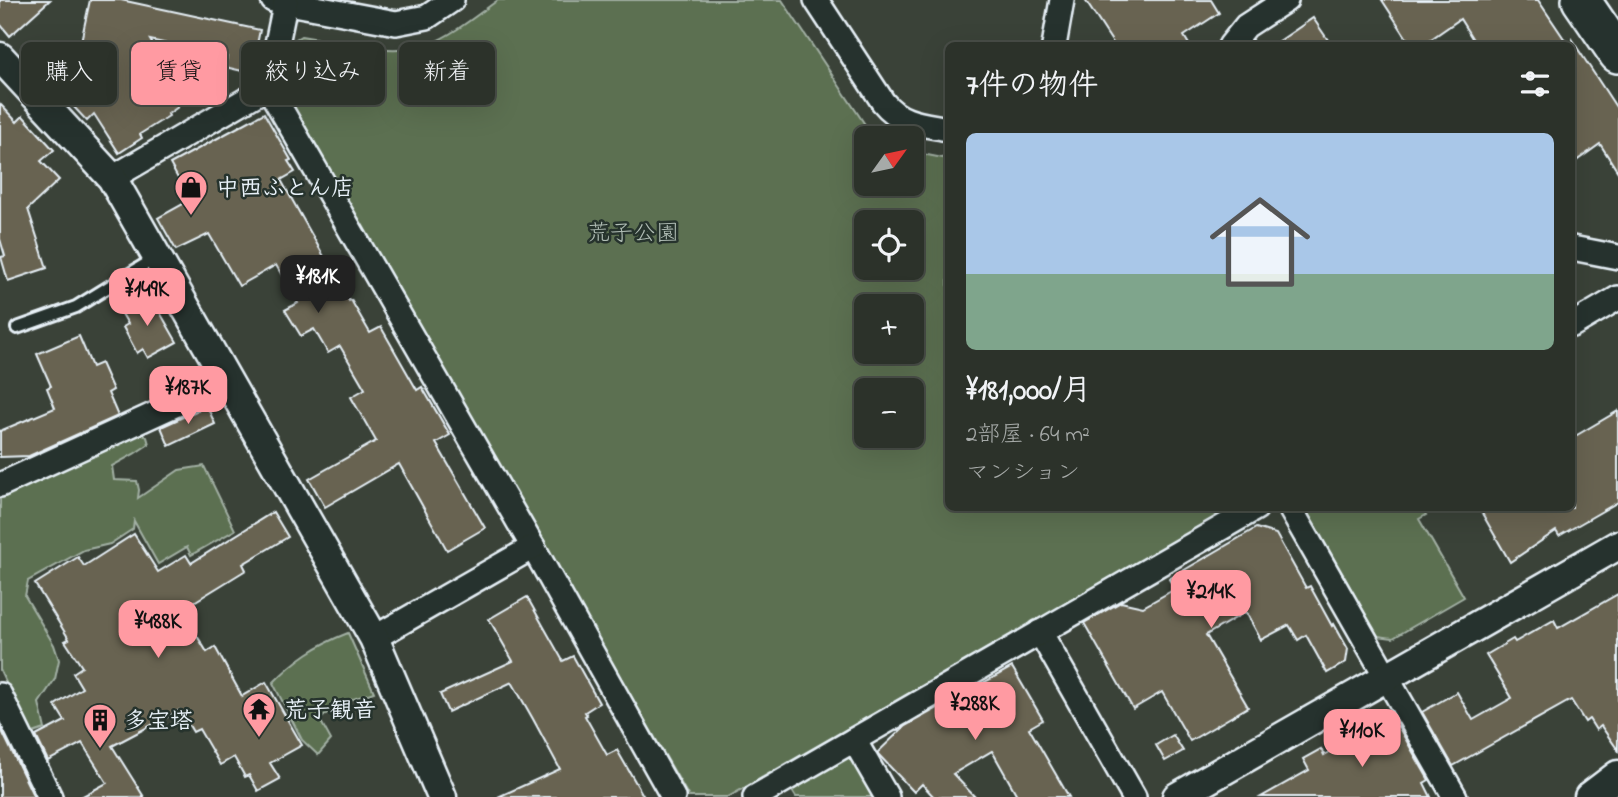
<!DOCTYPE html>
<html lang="ja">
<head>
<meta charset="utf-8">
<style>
	:root { --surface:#2c322a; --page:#383e36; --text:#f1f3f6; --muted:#a6aaa8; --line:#484d47; --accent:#ff9aa2 }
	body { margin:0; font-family:"Indie Flower","Klee One",sans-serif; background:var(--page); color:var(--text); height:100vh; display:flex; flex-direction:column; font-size:26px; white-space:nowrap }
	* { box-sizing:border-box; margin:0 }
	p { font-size:23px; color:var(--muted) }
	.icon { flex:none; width:38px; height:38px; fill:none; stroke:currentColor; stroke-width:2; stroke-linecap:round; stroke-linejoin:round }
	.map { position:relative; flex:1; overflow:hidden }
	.sheet { position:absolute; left:945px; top:42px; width:630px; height:469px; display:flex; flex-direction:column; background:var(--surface); border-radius:10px; box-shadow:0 7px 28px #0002,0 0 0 2px var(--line) }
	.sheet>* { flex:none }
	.banner { position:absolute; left:21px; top:42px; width:665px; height:63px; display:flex; gap:14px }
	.needle { width:46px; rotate:57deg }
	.tools { position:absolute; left:854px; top:126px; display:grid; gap:14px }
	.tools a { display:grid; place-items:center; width:70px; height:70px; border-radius:10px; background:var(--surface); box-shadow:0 7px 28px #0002,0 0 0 2px var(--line); font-size:35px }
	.price { position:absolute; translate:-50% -60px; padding:0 16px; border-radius:14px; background:var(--accent); color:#111; font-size:23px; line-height:46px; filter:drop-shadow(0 2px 4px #0008) }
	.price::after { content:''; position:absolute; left:50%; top:42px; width:21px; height:16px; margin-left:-10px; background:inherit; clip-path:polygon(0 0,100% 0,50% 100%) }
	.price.on { background:#222; color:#fff }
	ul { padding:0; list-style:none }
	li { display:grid; align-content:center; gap:14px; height:371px; padding:0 21px }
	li+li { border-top:2px solid var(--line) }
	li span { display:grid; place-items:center; height:217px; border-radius:10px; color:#555 }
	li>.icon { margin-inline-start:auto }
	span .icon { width:126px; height:126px; fill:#fffc; stroke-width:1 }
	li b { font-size:30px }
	h2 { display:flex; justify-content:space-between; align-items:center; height:84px; padding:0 21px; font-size:30px }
	.pill { padding:0 24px; border-radius:10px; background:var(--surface); box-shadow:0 7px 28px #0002,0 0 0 2px var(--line); font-size:24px; line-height:63px }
	.pill.on { background:var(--accent); color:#111 }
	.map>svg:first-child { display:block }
	.green { fill:#5c6f51; stroke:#a2b0a4; stroke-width:2; fill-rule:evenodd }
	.building { fill:#686451; stroke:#e8f1f8; stroke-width:2 }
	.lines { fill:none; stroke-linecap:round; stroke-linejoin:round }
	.service-casing { stroke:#e8f1f8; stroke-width:16 }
	.minor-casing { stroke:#e8f1f8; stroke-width:28 }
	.tertiary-casing { stroke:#e8f1f8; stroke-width:33 }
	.primary-casing { stroke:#e8f1f8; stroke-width:42 }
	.service { stroke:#26332d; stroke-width:10 }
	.minor { stroke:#26332d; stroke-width:23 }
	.tertiary { stroke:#26332d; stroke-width:28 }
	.primary { stroke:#26332d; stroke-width:37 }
	.labels { text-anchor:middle; stroke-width:5; stroke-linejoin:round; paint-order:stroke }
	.poi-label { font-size:23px; font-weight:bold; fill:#e8f1f8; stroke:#26332d; text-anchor:start }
	.park-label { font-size:23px; fill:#b0bdb5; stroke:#26332d }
</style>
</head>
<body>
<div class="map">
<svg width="1618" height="797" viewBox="0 0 1618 797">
	<rect width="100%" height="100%" fill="#3a4238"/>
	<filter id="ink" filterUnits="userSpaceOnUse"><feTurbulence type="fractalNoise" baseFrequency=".0143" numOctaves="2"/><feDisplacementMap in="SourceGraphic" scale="14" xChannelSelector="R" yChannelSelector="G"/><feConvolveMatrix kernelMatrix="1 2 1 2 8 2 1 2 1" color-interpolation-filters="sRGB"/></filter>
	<g filter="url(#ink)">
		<g class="green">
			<path d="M498 0H782L874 138H866V184H912V152L948 159V508H1233L728 797H689L281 86 284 46 301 36C340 42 392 57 429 44 453 35 477 15 498 0ZM866 222H912V268H866ZM866 306H912V352H866ZM866 390H912V436H866Z"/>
			<polygon points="141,432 147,437 149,444 134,454 112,466 114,480 137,481 139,490 138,498 179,470 204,466 235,530 191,555 187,547 158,564 134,521 133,529 110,544 84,550 28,581 25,596 54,645 59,660 55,679 39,703 45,729 30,734 0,670 0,496"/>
			<polygon points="1305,508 1421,508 1426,515 1419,519 1464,597 1393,638 1378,636"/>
			<path d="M348 633 374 692 335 705 320 720 331 740 318 755 302 740 273 683C296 659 317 645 348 633Z"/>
			<polygon points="847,757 856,760 877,797 796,797 791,789"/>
		</g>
		<g class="building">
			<polygon points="0,0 50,0 10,36 0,24"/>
			<polygon points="90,0 121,0 260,30 251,73 225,67 227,57 150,40 171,75 162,81 178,107 168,114 169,116 140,134 142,138 119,153 94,114 87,121 43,74 77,43 80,46"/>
			<polygon points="1085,0 1211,0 1219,13 1184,36 1190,46 1115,46"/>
			<polygon points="1382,0 1538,0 1569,46 1477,46 1460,19 1421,46 1412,46"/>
			<polygon points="1313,18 1332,46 1272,46"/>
			<polygon points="1572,40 1618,110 1618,172 1600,144 1572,164"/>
			<polygon points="0,104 17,122 23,116 54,150 41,161 59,180 28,209 47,268 8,281 1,257 5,256 0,239"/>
			<polygon points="264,113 291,160 288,161 295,172 281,180 349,301 351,300 370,333 381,327 417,390 422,387 450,435 436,443 485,528 447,550 399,464 325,507 309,479 376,441 351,397 365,389 340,346 328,353 314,329 301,336 285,310 298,303 276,265 239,286 209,234 176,250 158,218 190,200 170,164"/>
			<polygon points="150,295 177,342 148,358 143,349 137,353 123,327 128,324 121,312"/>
			<polygon points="79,336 92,367 101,363 113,390 108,393 118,416 29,456 0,457 0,431 55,408 47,388 51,386 37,354"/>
			<polygon points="207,406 215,424 169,446 161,427"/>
			<polygon points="1618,411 1618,502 1559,536 1556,531 1510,562 1479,508 1572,508 1572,438"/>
			<polygon points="273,512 288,537 243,564 246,570 181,610 207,652 215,647 242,696 266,682 302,745 270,763 280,779 258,791 249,775 245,777 234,757 220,765 199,729 193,732 180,710 112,746 144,797 81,797 107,783 82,743 48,761 36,736 65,721 55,705 82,688 73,673 82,667 65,641 69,639 35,584 78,557 84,566 134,534 158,572 186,555 191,563"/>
			<polygon points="1256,528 1276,534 1306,588 1310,586 1332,626 1334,624 1348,649 1346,662 1327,673 1306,635 1298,640 1289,625 1261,640 1246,612 1206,635 1248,707 1190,741 1162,692 1133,709 1084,623 1121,602 1143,607 1175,589 1169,579"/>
			<polygon points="1618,594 1618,750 1601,726 1596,730 1589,719 1585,722 1571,700 1453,766 1422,712 1457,692 1473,720 1512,698 1486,655 1513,639 1515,642 1554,620 1558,628"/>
			<polygon points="527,597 563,661 573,656 599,703 585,712 587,715 585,716 607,755 617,750 644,797 498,797 560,769 533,719 512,682 448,712 440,694 513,661 489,619"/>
			<polygon points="1012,667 1043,720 1029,728 1069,797 1018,797 992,751 953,774 975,797 934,797 922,784 914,792 877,753 905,726"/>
			<polygon points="1387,719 1393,728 1398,726 1429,780 1424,783 1431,797 1261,797 1309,770 1303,759 1321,749 1324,755"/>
			<polygon points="0,727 34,797 0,797"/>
			<polygon points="1173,735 1183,751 1165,761 1156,745"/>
		</g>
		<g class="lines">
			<defs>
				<polyline id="service" points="17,328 76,307 157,257"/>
				<g id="minor">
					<polyline points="273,0 396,23 427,17 452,0"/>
					<path d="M816 0 883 102C901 124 922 124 948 129"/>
					<polyline points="1054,46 1062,0"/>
					<polyline points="1230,46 1246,26 1286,0"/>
					<polyline points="268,87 533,547 673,797"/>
					<polyline points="112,178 268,87 286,0"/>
					<polyline points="1572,248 1618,257"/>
					<polyline points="1572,325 1618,298"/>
					<polyline points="0,485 227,381"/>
					<polyline points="1290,508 1455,797"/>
					<polyline points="1040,632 1134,797"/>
					<polyline points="374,638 533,547"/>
					<polyline points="0,695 50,797"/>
					<polyline points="854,740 887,797"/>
					<polyline points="755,797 1256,508"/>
				</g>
				<g id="tertiary">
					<polyline points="0,57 112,178 374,638 442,797"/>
					<polyline points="1177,797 1618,545"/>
					<polyline points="1589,797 1618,775"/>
				</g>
				<polyline id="primary" points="1581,0 1618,54"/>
			</defs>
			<use href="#service" class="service-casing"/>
			<use href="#minor" class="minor-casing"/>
			<use href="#tertiary" class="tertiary-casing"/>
			<use href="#primary" class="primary-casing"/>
			<use href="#service" class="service"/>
			<use href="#minor" class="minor"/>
			<use href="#tertiary" class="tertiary"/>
			<use href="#primary" class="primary"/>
		</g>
	</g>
	<defs>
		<symbol id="shop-pin" viewBox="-11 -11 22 30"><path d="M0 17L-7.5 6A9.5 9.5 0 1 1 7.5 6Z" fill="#ff9aa2" stroke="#26332d"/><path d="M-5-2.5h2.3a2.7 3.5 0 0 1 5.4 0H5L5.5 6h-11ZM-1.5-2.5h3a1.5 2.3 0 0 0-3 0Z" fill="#111"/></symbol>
		<symbol id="temple-pin" viewBox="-11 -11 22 30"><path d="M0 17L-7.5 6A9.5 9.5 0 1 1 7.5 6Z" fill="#ff9aa2" stroke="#26332d"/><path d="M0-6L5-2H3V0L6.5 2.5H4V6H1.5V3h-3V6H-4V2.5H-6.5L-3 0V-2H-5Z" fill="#111"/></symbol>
		<symbol id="building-pin" viewBox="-11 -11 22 30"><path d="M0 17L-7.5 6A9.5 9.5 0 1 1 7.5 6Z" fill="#ff9aa2" stroke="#26332d"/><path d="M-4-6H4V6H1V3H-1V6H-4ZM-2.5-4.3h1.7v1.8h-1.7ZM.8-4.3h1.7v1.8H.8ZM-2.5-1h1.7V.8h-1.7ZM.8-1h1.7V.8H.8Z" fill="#111"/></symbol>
	</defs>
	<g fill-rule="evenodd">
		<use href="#shop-pin" x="172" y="168" width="38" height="52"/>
		<use href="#temple-pin" x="240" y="690" width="38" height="52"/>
		<use href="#building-pin" x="81" y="701" width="38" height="52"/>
	</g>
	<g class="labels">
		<g class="poi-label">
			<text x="216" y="195">中西ふとん店</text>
			<text x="284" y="717">荒子観音</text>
			<text x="124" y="728">多宝塔</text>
		</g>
		<g class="park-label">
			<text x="633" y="240">荒子公園</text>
		</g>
	</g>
</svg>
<div class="tools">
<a><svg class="needle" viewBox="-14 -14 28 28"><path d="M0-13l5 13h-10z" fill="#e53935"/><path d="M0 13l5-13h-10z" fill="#a6aaa8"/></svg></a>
<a><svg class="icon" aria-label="locate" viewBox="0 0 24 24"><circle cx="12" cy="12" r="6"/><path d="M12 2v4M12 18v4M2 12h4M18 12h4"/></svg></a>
<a>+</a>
<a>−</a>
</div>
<b class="price on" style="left:318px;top:315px">¥181K</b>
<b class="price" style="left:147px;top:328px">¥149K</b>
<b class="price" style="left:188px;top:426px">¥187K</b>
<b class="price" style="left:1211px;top:630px">¥214K</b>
<b class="price" style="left:158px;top:660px">¥488K</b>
<b class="price" style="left:975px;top:742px">¥288K</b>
<b class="price" style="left:1362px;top:769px">¥110K</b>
<div class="banner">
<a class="pill">購入</a>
<a class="pill on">賃貸</a>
<a class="pill">絞り込み</a>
<a class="pill">新着</a>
</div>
<section class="sheet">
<h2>7件の物件<svg class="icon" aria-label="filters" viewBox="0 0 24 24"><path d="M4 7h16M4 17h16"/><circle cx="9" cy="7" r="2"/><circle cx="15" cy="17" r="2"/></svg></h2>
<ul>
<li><span style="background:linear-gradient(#a9c7e8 65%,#7fa58c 0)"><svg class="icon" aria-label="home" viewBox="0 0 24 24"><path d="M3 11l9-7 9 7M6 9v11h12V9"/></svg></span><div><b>¥181,000/月</b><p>2部屋 · 64 m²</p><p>マンション</p></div></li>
</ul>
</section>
</div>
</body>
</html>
